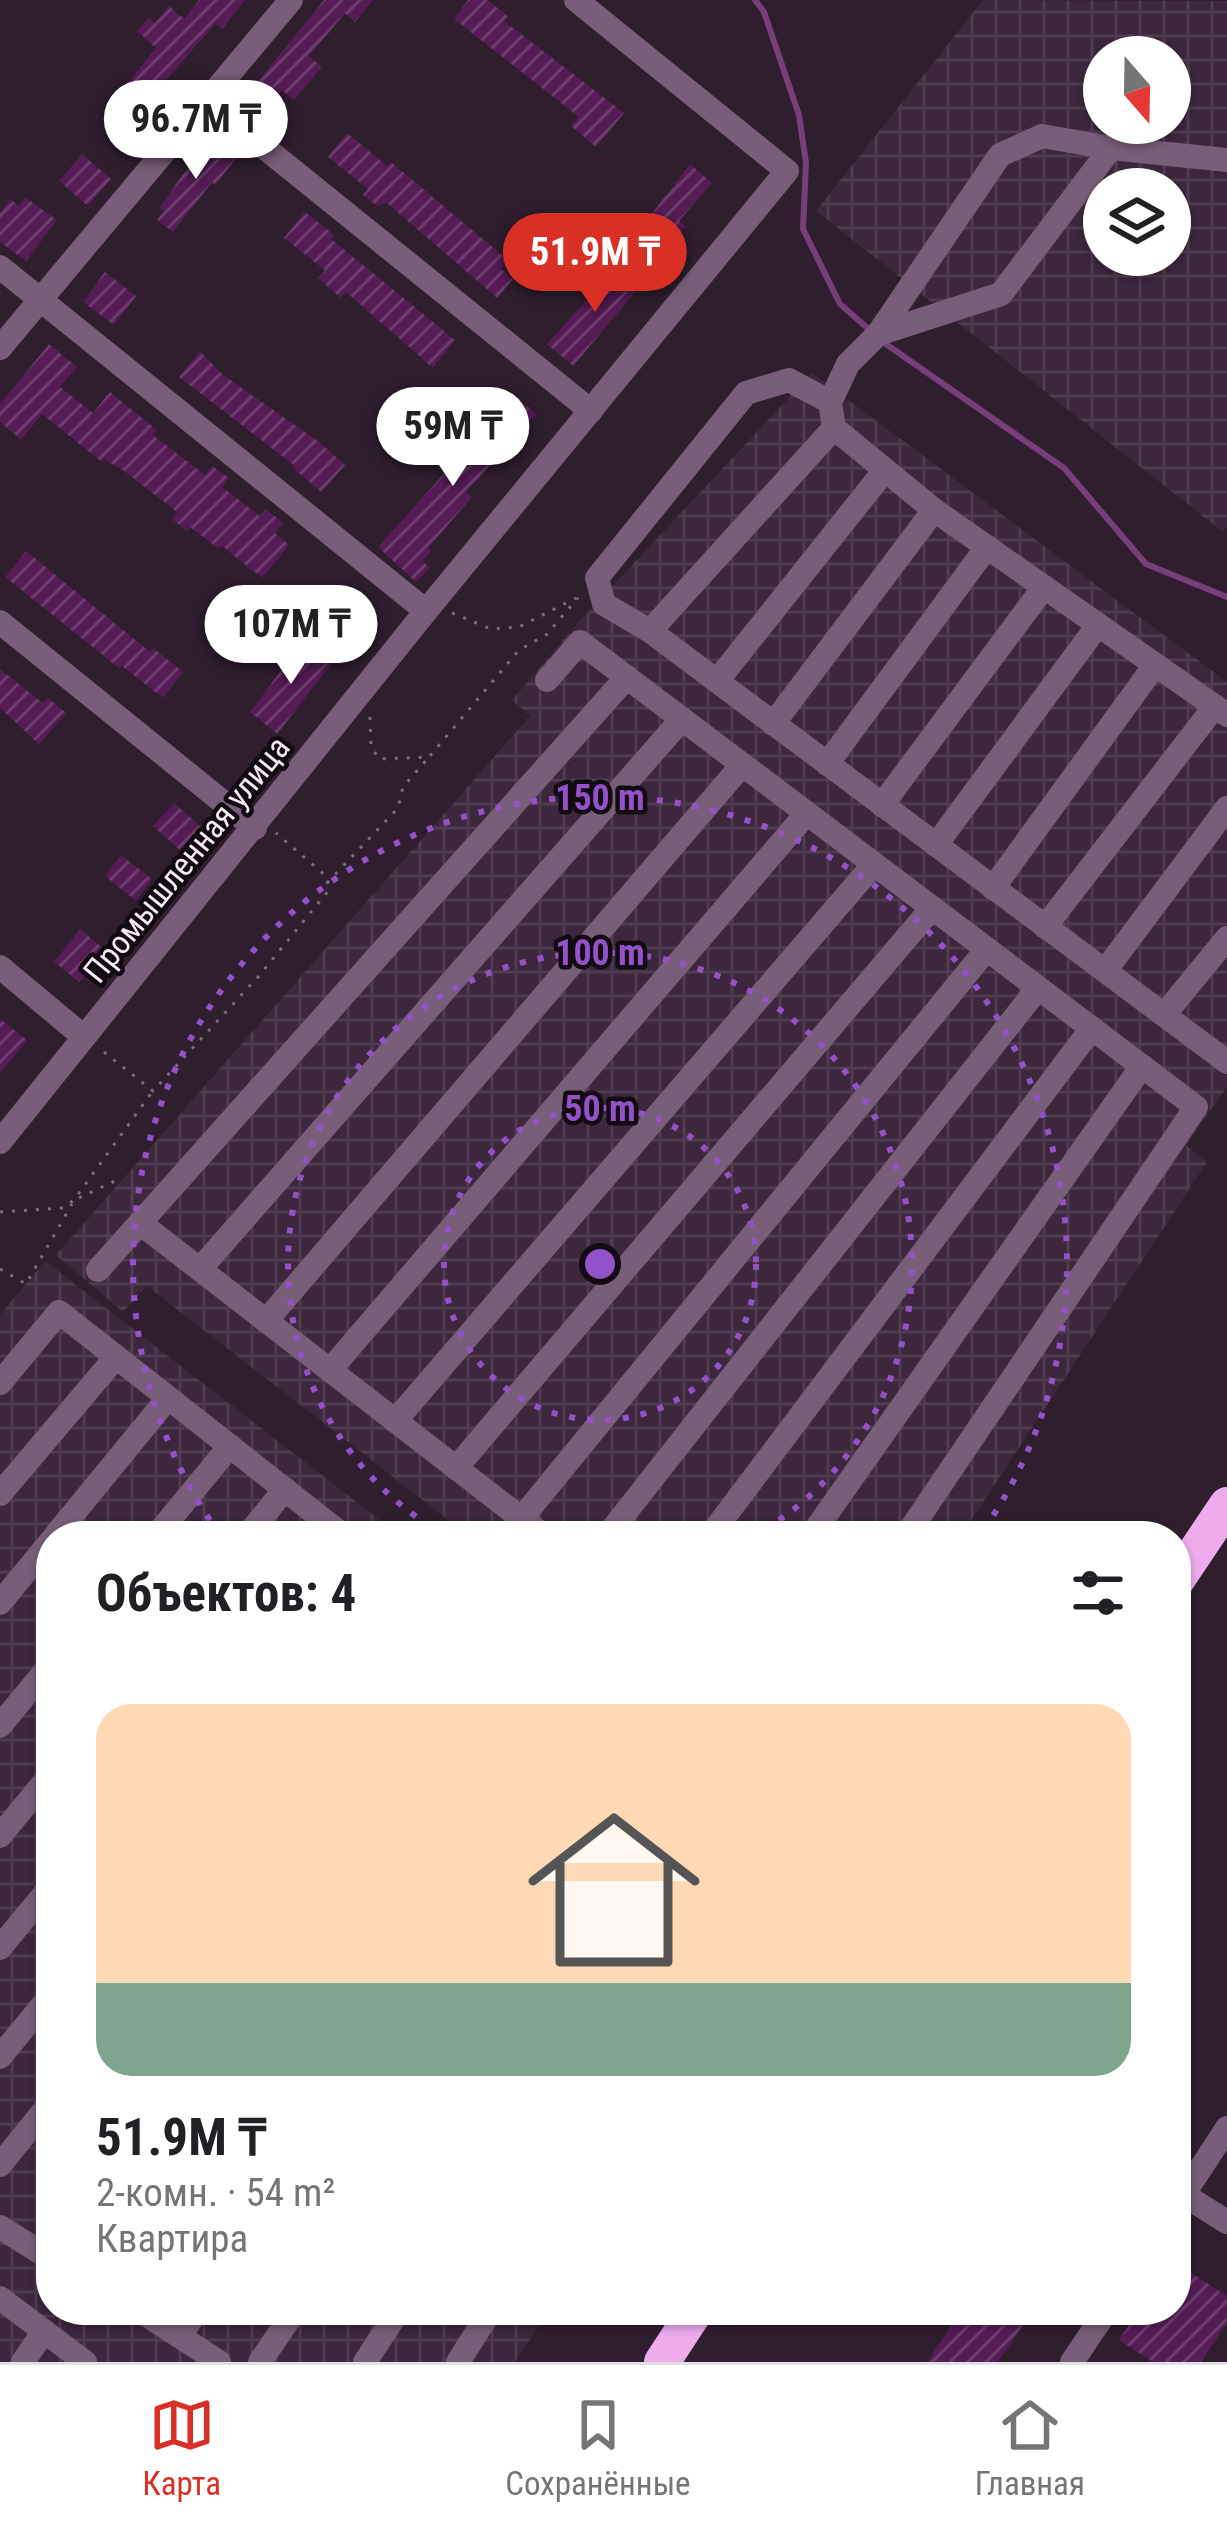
<!DOCTYPE html>
<html lang="ru">
<head>
<meta charset="utf-8">
<style>
	:root { --surface:#fff; --page:#f2f2f2; --text:#202124; --muted:#757577; --line:#e0e0e0; --accent:#d93025 }
	body { margin:0; font-family:"Roboto Condensed",sans-serif; background:var(--page); color:var(--text); height:100vh; display:flex; flex-direction:column; font-size:45px; white-space:nowrap }
	* { box-sizing:border-box; margin:0 }
	p { font-size:39px; color:var(--muted) }
	.icon { flex:none; width:66px; height:66px; fill:none; stroke:currentColor; stroke-width:2; stroke-linecap:round; stroke-linejoin:round }
	.map { position:relative; flex:1; overflow:hidden }
	.sheet { position:absolute; left:36px; top:1521px; width:1155px; height:804px; display:flex; flex-direction:column; background:var(--surface); border-radius:48px; box-shadow:0 3px 9px #0004 }
	.sheet>* { flex:none }
	.needle { width:78px; rotate:160deg }
	.controls { position:absolute; left:1083px; top:36px; display:grid; gap:24px }
	.controls a { display:grid; place-items:center; width:108px; height:108px; border-radius:50%; background:var(--surface); box-shadow:0 3px 9px #0004; font-size:60px }
	.price { position:absolute; translate:-50% -102px; padding:0 27px; border-radius:42px; background:#fff; color:#222; font-size:39px; line-height:78px; filter:drop-shadow(0 3px 6px #0008) }
	.price::after { content:''; position:absolute; left:50%; top:72px; width:36px; height:27px; margin-left:-18px; background:inherit; clip-path:polygon(0 0,100% 0,50% 100%) }
	.price.selected { background:var(--accent); color:#fff }
	ul { padding:0; list-style:none }
	li { display:grid; align-content:center; gap:24px; height:636px; padding:0 60px }
	li span { display:grid; place-items:center; height:372px; border-radius:36px; color:#555 }
	li>.icon { margin-inline-start:auto }
	span .icon { width:216px; height:216px; fill:#fffc; stroke-width:1 }
	li b { font-size:51px }
	h2 { display:flex; justify-content:space-between; align-items:center; height:144px; padding:0 60px; font-size:51px }
	.dock { display:flex; justify-content:space-around; align-items:center; height:168px; border-top:3px solid var(--line); background:var(--surface); font-size:33px; color:var(--muted) }
	.dock a { display:grid; justify-items:center; gap:6px }
	.dock .selected { color:var(--accent) }
	.map>svg:first-child { display:block }
	.industrial { fill:url(#industrial-grid); fill-rule:evenodd }
	.lines { fill:none; stroke-linecap:round; stroke-linejoin:round }
	.stream { stroke:#783e79; stroke-width:6 }
	.building { fill:url(#building-hatch) }
	.path { stroke:#7c6e7c; stroke-width:3; stroke-dasharray:3 9; stroke-linecap:butt }
	.minor { stroke:#785e78; stroke-width:24 }
	.highway { stroke:#eeaced; stroke-width:36 }
	.ring { fill:none; stroke:#9452ca; stroke-width:6; stroke-dasharray:6 12 }
	.labels { text-anchor:middle; stroke-width:9; stroke-linejoin:round; paint-order:stroke }
	.street-label { font-size:33px; fill:#f6ebf6; stroke:#120b12 }
	.centre { fill:#9452ca; stroke:#120b12; stroke-width:6 }
	.ring-label { font-size:36px; text-anchor:middle; font-weight:bold; fill:#9452ca; stroke:#120b12; stroke-width:9; stroke-linejoin:round; paint-order:stroke }
</style>
</head>
<body>
<div class="map">
<svg width="1227" height="2362" viewBox="0 0 1227 2362">
	<defs>
		<pattern id="industrial-grid" width="8" height="8" patternUnits="userSpaceOnUse" patternTransform="scale(3)"><rect width="8" height="8" fill="#3c273c"/><path d="M0 4h8M4 0v8" fill="none" stroke="#4f3c4f"/></pattern>
		<pattern id="building-hatch" width="6" height="6" patternUnits="userSpaceOnUse" patternTransform="scale(3)"><rect width="6" height="6" fill="#551c56"/><path d="M-1 1l2-2M0 6l6-6M5 7l2-2" fill="none" stroke="#6e3d6f"/></pattern>
	</defs>
	<rect width="100%" height="100%" fill="#2e1e2e"/>
	<g class="industrial">
		<path d="M983 0 1227 1V527L1223 532 816 211ZM1104 57H1170V123H1104ZM1104 189H1170V255H1104Z"/>
		<polygon points="812,373 1227,682 1227,1087 1186,1145 1207,1162 961,1536 469,1536 147,1286 123,1312 56,1255 530,716 512,700 575,626"/>
		<polygon points="45,1261 401,1536 51,1536 51,2310 549,2310 515,2362 0,2362 0,1315"/>
	</g>
	<g class="lines">
		<g class="stream">
			<polyline points="755,0 764,12 799,115 806,163 803,229 840,304 873,333"/>
			<polyline points="883,342 1064,468 1146,564 1227,597"/>
		</g>
	</g>
	<g class="building">
		<polygon points="199,0 245,0 222,29 216,23 166,80 173,86 146,118 118,94 156,48 137,31 149,18 155,23 169,6 184,19"/>
		<polygon points="324,0 373,0 355,22 345,13 309,56 322,67 294,100 282,90 263,113 242,96 252,83 255,85"/>
		<polygon points="468,0 487,0 508,16 504,21 624,113 596,147 571,126 579,117 454,19"/>
		<polygon points="347,133 387,166 391,162 508,260 501,269 513,279 497,298 387,203 377,206 363,195 368,189 328,157"/>
		<polygon points="211,135 237,157 215,185 212,182 173,232 157,220 164,211 159,208"/>
		<polygon points="82,154 111,179 88,206 59,181"/>
		<polygon points="690,164 712,183 679,221 686,226 665,253 638,232"/>
		<polygon points="25,197 57,220 26,261 0,242 0,212 10,199 19,206"/>
		<polygon points="305,212 334,235 331,239 455,340 433,368 346,292 341,298 318,278 325,270 284,238"/>
		<polygon points="619,264 642,284 573,366 547,344"/>
		<polygon points="105,272 136,296 114,325 83,302"/>
		<polygon points="49,344 77,367 60,387 93,413 110,392 157,430 153,435 205,475 212,466 229,478 222,487 260,516 266,509 283,523 275,533 289,545 262,578 222,546 219,549 190,527 187,531 172,519 177,512 124,471 104,459 102,462 42,414 21,440 0,422 0,404"/>
		<polygon points="200,351 223,375 318,441 345,465 321,492 293,468 295,466 179,377"/>
		<polygon points="514,394 536,414 466,492 472,497 428,548 431,551 422,561 430,568 416,582 378,547 450,467 447,465 478,428 481,431"/>
		<polygon points="26,551 150,652 153,648 183,672 163,698 122,666 120,669 5,577"/>
		<polygon points="304,640 331,664 277,734 250,712"/>
		<polygon points="0,669 43,703 48,698 66,713 39,744 0,708"/>
		<polygon points="174,803 201,827 181,851 153,826"/>
		<polygon points="121,855 152,879 136,901 105,876"/>
		<polygon points="80,929 105,950 79,982 54,962"/>
		<polygon points="0,1019 27,1040 0,1073"/>
		<polygon points="1176,2263 1227,2296 1227,2323 1201,2362 1153,2362 1119,2340 1139,2310 1176,2310"/>
		<polygon points="962,2310 1033,2310 998,2362 927,2362"/>
	</g>
	<g class="lines">
		<g class="path">
			<polyline points="452,613 491,629 519,627 576,598"/>
			<polyline points="370,717 371,746 379,759 429,757 519,650 546,635 578,598"/>
			<polyline points="327,883 398,808 403,787 428,758"/>
			<polyline points="104,1052 153,1091 258,977 329,890 326,876 276,833"/>
			<polyline points="79,1198 115,1181"/>
			<polyline points="0,1212 63,1208 74,1200 152,1092"/>
			<polyline points="0,1269 26,1284 72,1204"/>
		</g>
		<g class="minor">
			<polyline points="208,102 591,411"/>
			<polyline points="1227,160 1111,148 1042,136 1000,155 878,334 848,364 830,402 834,428 934,510 1227,715"/>
			<polyline points="0,267 426,611"/>
			<polyline points="878,334 1001,294 1111,148"/>
			<polyline points="0,348 291,0"/>
			<polyline points="830,402 789,380 746,393 597,578 604,604 650,631 1227,1062"/>
			<polyline points="0,622 255,828"/>
			<polyline points="650,631 834,428"/>
			<polyline points="547,680 580,642 1196,1107 906,1536"/>
			<polyline points="717,681 885,470"/>
			<polyline points="773,724 934,510"/>
			<polyline points="827,764 987,547"/>
			<polyline points="882,805 1044,587"/>
			<polyline points="936,845 1098,625"/>
			<polyline points="993,888 1155,665"/>
			<polyline points="1045,927 1215,706"/>
			<polyline points="0,967 84,1037"/>
			<polyline points="1105,971 1227,808"/>
			<polyline points="1164,1015 1227,938"/>
			<polyline points="0,1142 426,611 787,171 576,0"/>
			<polyline points="140,1223 544,1536"/>
			<polyline points="200,1269 682,719"/>
			<polyline points="98,1270 627,677"/>
			<polyline points="266,1321 742,765"/>
			<polyline points="330,1370 807,813"/>
			<polyline points="0,1383 59,1312 344,1536"/>
			<polyline points="395,1421 874,864"/>
			<polyline points="456,1468 932,908"/>
			<polyline points="0,1494 116,1357"/>
			<polyline points="521,1519 987,949"/>
			<polyline points="55,1536 168,1398"/>
			<polyline points="156,1536 230,1446"/>
			<polyline points="247,1536 285,1489"/>
			<polyline points="607,1536 1038,988"/>
			<polyline points="710,1536 1092,1028"/>
			<polyline points="811,1536 1142,1066"/>
			<polyline points="0,1603 51,1541"/>
			<polyline points="0,1726 51,1664"/>
			<polyline points="0,1836 51,1774"/>
			<polyline points="0,1948 51,1886"/>
			<polyline points="0,2057 51,1995"/>
			<polyline points="0,2165 51,2102"/>
			<polyline points="1184,2195 1227,2222"/>
			<polyline points="1176,2206 1227,2128"/>
			<polyline points="0,2227 51,2259"/>
			<polyline points="0,2298 85,2362"/>
			<polyline points="139,2310 219,2362"/>
			<polyline points="180,2335 198,2310"/>
			<polyline points="23,2362 44,2331"/>
			<polyline points="260,2362 295,2310"/>
			<polyline points="365,2362 399,2310"/>
			<polyline points="458,2362 491,2310"/>
			<polyline points="1072,2362 1107,2310"/>
		</g>
		<g class="highway">
			<polyline points="1176,1581 1227,1505"/>
			<polyline points="662,2362 696,2310"/>
		</g>
	</g>
	<g class="ring">
		<circle cx="600" cy="1264" r="156"/>
		<path d="M446 1536A312 312 0 1 1 754 1536"/>
		<path d="M220 1535A467 467 0 1 1 980 1535"/>
	</g>
	<g class="labels">
		<g class="street-label">
			<text transform="translate(186 859) rotate(-51)" y="12">Промышленная улица</text>
		</g>
	</g>
	<circle cx="600" cy="1264" r="18" class="centre"/>
	<g class="ring-label">
		<text x="600" y="810">150 m</text>
		<text x="600" y="965">100 m</text>
		<text x="600" y="1121">50 m</text>
	</g>
</svg>
<div class="controls">
<a><svg class="needle" viewBox="-14 -14 28 28"><path d="M0-13l5 13h-10z" fill="#e53935"/><path d="M0 13l5-13h-10z" fill="#757577"/></svg></a>
<a><svg class="icon" aria-label="layers" viewBox="0 0 24 24"><path d="M12 4l9 5-9 5-9-5zM3 14l9 5 9-5"/></svg></a>
</div>
<b class="price" style="left:196px;top:182px">96.7M ₸</b>
<b class="price selected" style="left:595px;top:315px">51.9M ₸</b>
<b class="price" style="left:453px;top:489px">59M ₸</b>
<b class="price" style="left:291px;top:687px">107M ₸</b>
<section class="sheet">
<h2>Объектов: 4<svg class="icon" aria-label="filters" viewBox="0 0 24 24"><path d="M4 7h16M4 17h16"/><circle cx="9" cy="7" r="2"/><circle cx="15" cy="17" r="2"/></svg></h2>
<ul>
<li><span style="background:linear-gradient(#ffd9b3 75%,#7fa58c 0)"><svg class="icon" aria-label="home" viewBox="0 0 24 24"><path d="M3 11l9-7 9 7M6 9v11h12V9"/></svg></span><div><b>51.9M ₸</b><p>2-комн. · 54 m²</p><p>Квартира</p></div></li>
</ul>
</section>
</div>
<nav class="dock">
<a class="selected"><svg class="icon" aria-label="map" viewBox="0 0 24 24"><path d="M3 6l6-2 6 2 6-2v14l-6 2-6-2-6 2zM9 4v14M15 6v14"/></svg>Карта</a>
<a><svg class="icon" aria-label="saved" viewBox="0 0 24 24"><path d="M7 4h10v16l-5-4-5 4z"/></svg>Сохранённые</a>
<a><svg class="icon" aria-label="home" viewBox="0 0 24 24"><path d="M3 11l9-7 9 7M6 9v11h12V9"/></svg>Главная</a>
</nav>
</body>
</html>
